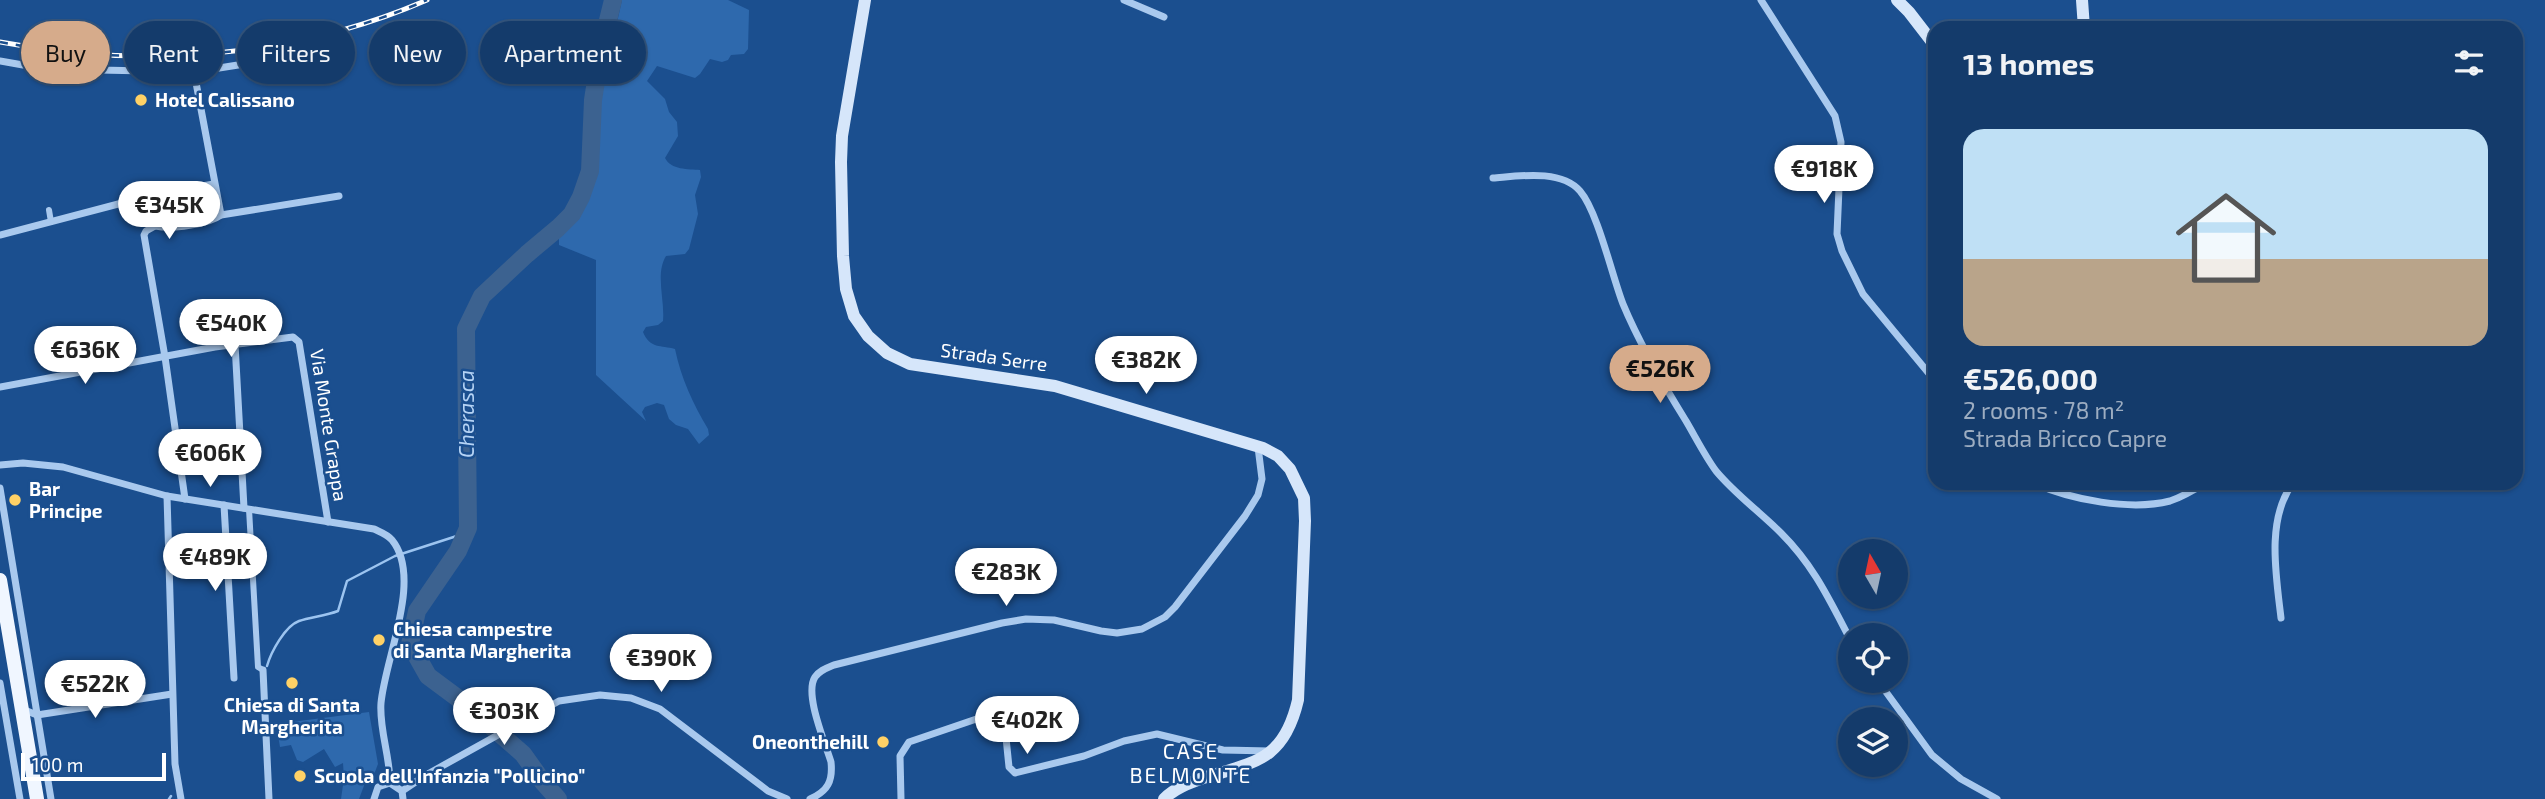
<!DOCTYPE html>
<html lang="en">
<head>
<meta charset="utf-8">
<style>
	:root { --surface:#143b6b; --page:#214673; --text:#f1f3f6; --muted:#9dadc1; --line:#33557e; --accent:#d6ab8b }
	body { margin:0; font-family:"Exo 2",sans-serif; background:var(--page); color:var(--text); height:100vh; display:flex; flex-direction:column; font-size:26px; white-space:nowrap }
	* { box-sizing:border-box; margin:0 }
	p { font-size:23px; color:var(--muted) }
	.icon { flex:none; width:38px; height:38px; fill:none; stroke:currentColor; stroke-width:2; stroke-linecap:round; stroke-linejoin:round }
	.map { position:relative; flex:1; overflow:hidden }
	.sheet { position:absolute; left:1928px; top:21px; width:595px; height:469px; display:flex; flex-direction:column; background:var(--surface); border-radius:21px; box-shadow:0 2px 5px #0004,0 0 0 2px var(--line) }
	.sheet>* { flex:none }
	.top-card { position:absolute; left:21px; top:21px; width:665px; height:63px; display:flex; gap:14px }
	.needle { width:46px; rotate:351deg }
	.fabs { position:absolute; left:1838px; top:539px; display:grid; gap:14px }
	.fabs a { display:grid; place-items:center; width:70px; height:70px; border-radius:50%; background:var(--surface); box-shadow:0 2px 5px #0004,0 0 0 2px var(--line); font-size:35px }
	.scale { position:absolute; left:21px; bottom:18px; width:145px; box-sizing:border-box; padding-left:7px; border:4px solid #fff; border-top:0; font-size:19px; line-height:24px; white-space:nowrap; color:#fff; -webkit-text-stroke:5px #1b4f8f; paint-order:stroke }
	.price { position:absolute; translate:-50% -60px; padding:0 16px; border-radius:24px; background:#fff; color:#222; font-size:23px; line-height:46px; filter:drop-shadow(0 2px 4px #0008) }
	.price::after { content:''; position:absolute; left:50%; top:42px; width:21px; height:16px; margin-left:-10px; background:inherit; clip-path:polygon(0 0,100% 0,50% 100%) }
	.price.active { background:var(--accent); color:#111 }
	ul { padding:0; list-style:none }
	li { display:grid; align-content:center; gap:14px; height:371px; padding:0 35px }
	li+li { border-top:2px solid var(--line) }
	li span { display:grid; place-items:center; height:217px; border-radius:21px; color:#555 }
	li>.icon { margin-inline-start:auto }
	span .icon { width:126px; height:126px; fill:#fffc; stroke-width:1 }
	li b { font-size:30px }
	h2 { display:flex; justify-content:space-between; align-items:center; height:84px; padding:0 35px; font-size:30px }
	.tag { padding:0 24px; border-radius:32px; background:var(--surface); box-shadow:0 2px 5px #0004,0 0 0 2px var(--line); font-size:24px; line-height:63px }
	.tag.active { background:var(--accent); color:#111 }
	.map>svg:first-child { display:block }
	.green { fill:#2e69ad }
	.lines { fill:none; stroke-linecap:round; stroke-linejoin:round }
	.stream { stroke:#9cc4f0; stroke-width:2.5 }
	.river { stroke:#3c6290; stroke-width:18 }
	.pedestrian { stroke:#a9c9ee; stroke-width:6 }
	.minor { stroke:#a9c9ee; stroke-width:7 }
	.secondary { stroke:#d6e6fa; stroke-width:12 }
	.primary { stroke:#f0f6ff; stroke-width:14 }
	.rail-casing { stroke:#fff; stroke-width:5 }
	.rail { stroke:#1b4f8f; stroke-width:2.5; stroke-dasharray:8; stroke-linecap:butt }
	.poi-dot { fill:#ffd166; stroke:#1b4f8f; stroke-width:2.5 }
	.labels { text-anchor:middle; stroke-width:5; stroke-linejoin:round; paint-order:stroke }
	.poi-label { font-size:19px; font-weight:bold; fill:#fff; stroke:#1b4f8f; text-anchor:start }
	.street-label { font-size:19px; fill:#fff; stroke:#1b4f8f }
	.water-label { font-size:21px; font-style:italic; fill:#b5d3f5; stroke:#1b4f8f }
	.neighbourhood-label { font-size:21px; letter-spacing:2px; fill:#fff; stroke:#1b4f8f }
</style>
</head>
<body>
<div class="map">
<svg width="2545" height="799" viewBox="0 0 2545 799">
	<rect width="100%" height="100%" fill="#1b4f8f"/>
	<g class="green">
		<path d="M622 0H728L749 10 748 49 744 54 731 55 728 60 722 62 710 59 700 74 695 78 657 66 647 81 665 99 669 112 677 122 678 136 665 158C671 170 688 169 700 170L701 177 695 195 698 214 689 249 685 254 666 256C655 274 665 300 663 321L658 325 646 327 643 332C650 349 661 345 675 349 681 378 693 404 708 429L709 435 699 444 688 429 676 425 669 419 664 405 657 403 645 407 642 412 646 421 596 375V260L559 245V232L572 220 590 181 594 163 596 117Z"/>
		<polygon points="369,712 378,764 373,777 365,783 359,799 341,799 344,778 343,763 335,767 324,749 303,762 297,760 291,745 280,747 276,724"/>
	</g>
	<g class="lines">
		<g class="stream">
			<path d="M267 666C271 652 285 626 299 621 310 617 325 616 338 611L347 581 395 556 466 533"/>
			<polyline points="169,799 171,796"/>
		</g>
		<polyline class="river" points="558,799 543,782 523,754 467,705 428,676 410,644 417,611 458,551 468,528 466,329 482,296 527,254 558,228 572,214 581,197 590,171 593,100 601,49 613,0"/>
		<g class="pedestrian">
			<polyline points="49,210 51,222"/>
			<polyline points="249,509 258,667 263,670"/>
		</g>
		<g class="minor">
			<polyline points="1124,0 1164,17"/>
			<polyline points="1761,0 1835,116 1841,142 1837,234 1842,251 1863,294 1936,382"/>
			<polyline points="0,61 23,65 99,70 194,72 338,49"/>
			<polyline points="194,72 221,215"/>
			<path d="M1493 178C1519 176 1561 169 1580 191 1598 212 1612 276 1623 304 1640 345 1663 384 1686 421 1696 438 1705 456 1716 471 1735 494 1760 512 1781 533 1814 566 1829 599 1850 639"/>
			<path d="M126 202C134 209 145 222 156 226 171 230 209 224 221 215L339 196"/>
			<polyline points="143,217 160,194"/>
			<polyline points="155,226 146,231 144,235 165,357 185,499"/>
			<polyline points="0,235 160,193 214,184"/>
			<polyline points="235,344 244,508"/>
			<polyline points="0,387 215,347 293,337 299,342 328,522"/>
			<path d="M0 465 23 463 63 467 167 496 374 529C380 532 387 534 392 540 423 578 385 658 381 703 379 729 390 756 390 783"/>
			<path d="M2034 483C2071 500 2131 511 2170 501 2182 497 2194 490 2205 483"/>
			<polyline points="0,488 51,799"/>
			<polyline points="167,496 175,764 181,799"/>
			<polyline points="224,505 234,678"/>
			<path d="M2281 618C2276 575 2266 519 2293 483"/>
			<polyline points="263,670 269,799"/>
			<polyline points="1878,681 1932,755 1961,779 1997,799"/>
			<polyline points="0,683 20,799"/>
			<polyline points="22,709 37,715 172,694"/>
			<polyline points="402,791 426,775 559,701 600,695 631,698 660,709 768,791 787,799"/>
			<polyline points="374,799 378,787 390,783 402,791 403,799"/>
			<path d="M810 799C828 791 833 781 831 762 825 742 804 694 815 677 820 670 827 668 834 665L1002 623 1026 619 1054 620 1101 631 1117 633 1142 629 1165 617 1175 607 1245 516 1258 495 1262 479 1258 447"/>
			<polyline points="901,799 900,756 909,742 994,713 1000,714 1004,718 1009,767 1015,773 1084,756 1124,741 1157,734 1223,750 1270,751"/>
		</g>
		<g class="secondary">
			<path d="M865 0 842 136 841 162 843 256 846 289 854 316 868 336 887 353 910 364 1055 386 1263 448 1278 456 1290 469 1304 498 1305 521 1298 700C1284 760 1256 762 1203 778 1189 783 1175 788 1164 799"/>
			<polyline points="1897,0 1909,12 1936,47"/>
			<polyline points="2082,0 2084,28"/>
		</g>
		<polyline class="primary" points="0,580 37,799"/>
		<defs>
			<path id="rail" d="M0 42C141 69 294 58 427 0"/>
		</defs>
		<use href="#rail" class="rail-casing"/>
		<use href="#rail" class="rail"/>
	</g>
	<g class="poi-dot">
		<circle cx="141" cy="100" r="7"/>
		<circle cx="15" cy="500" r="7"/>
		<circle cx="379" cy="640" r="7"/>
		<circle cx="292" cy="683" r="7"/>
		<circle cx="883" cy="742" r="7"/>
		<circle cx="300" cy="776" r="7"/>
	</g>
	<g class="labels">
		<g class="poi-label">
			<text x="155" y="107">Hotel Calissano</text>
			<text x="29" y="496">Bar<tspan x="29" dy="22">Principe</tspan></text>
			<text x="393" y="636">Chiesa campestre<tspan x="393" dy="22">di Santa Margherita</tspan></text>
			<text x="292" y="712" text-anchor="middle">Chiesa di Santa<tspan x="292" dy="22">Margherita</tspan></text>
			<text x="869" y="749" text-anchor="end">Oneonthehill</text>
			<text x="314" y="783">Scuola dell'Infanzia "Pollicino"</text>
		</g>
		<g class="street-label">
			<text transform="translate(994 357) rotate(8)" y="7">Strada Serre</text>
			<text transform="translate(329 425) rotate(81)" y="7">Via Monte Grappa</text>
		</g>
		<g class="water-label">
			<text transform="translate(467 414) rotate(-90)" y="7">Cherasca</text>
		</g>
		<g class="neighbourhood-label">
			<text x="1191" y="759">CASE<tspan x="1191" dy="24">BELMONTE</tspan></text>
		</g>
	</g>
</svg>
<div class="fabs">
<a><svg class="needle" viewBox="-14 -14 28 28"><path d="M0-13l5 13h-10z" fill="#e53935"/><path d="M0 13l5-13h-10z" fill="#9dadc1"/></svg></a>
<a><svg class="icon" aria-label="locate" viewBox="0 0 24 24"><circle cx="12" cy="12" r="6"/><path d="M12 2v4M12 18v4M2 12h4M18 12h4"/></svg></a>
<a><svg class="icon" aria-label="layers" viewBox="0 0 24 24"><path d="M12 4l9 5-9 5-9-5zM3 14l9 5 9-5"/></svg></a>
</div>
<div class="scale">100 m</div>
<b class="price" style="left:1824px;top:205px">€918K</b>
<b class="price" style="left:169px;top:241px">€345K</b>
<b class="price" style="left:231px;top:359px">€540K</b>
<b class="price" style="left:85px;top:386px">€636K</b>
<b class="price" style="left:1146px;top:396px">€382K</b>
<b class="price active" style="left:1660px;top:405px">€526K</b>
<b class="price" style="left:210px;top:489px">€606K</b>
<b class="price" style="left:215px;top:593px">€489K</b>
<b class="price" style="left:1006px;top:608px">€283K</b>
<b class="price" style="left:661px;top:694px">€390K</b>
<b class="price" style="left:95px;top:720px">€522K</b>
<b class="price" style="left:504px;top:747px">€303K</b>
<b class="price" style="left:1027px;top:756px">€402K</b>
<div class="top-card">
<a class="tag active">Buy</a>
<a class="tag">Rent</a>
<a class="tag">Filters</a>
<a class="tag">New</a>
<a class="tag">Apartment</a>
</div>
<section class="sheet">
<h2>13 homes<svg class="icon" aria-label="filters" viewBox="0 0 24 24"><path d="M4 7h16M4 17h16"/><circle cx="9" cy="7" r="2"/><circle cx="15" cy="17" r="2"/></svg></h2>
<ul>
<li><span style="background:linear-gradient(#bfe0f5 60%,#b9a48a 0)"><svg class="icon" aria-label="home" viewBox="0 0 24 24"><path d="M3 11l9-7 9 7M6 9v11h12V9"/></svg></span><div><b>€526,000</b><p>2 rooms · 78 m²</p><p>Strada Bricco Capre</p></div></li>
</ul>
</section>
</div>
</body>
</html>
